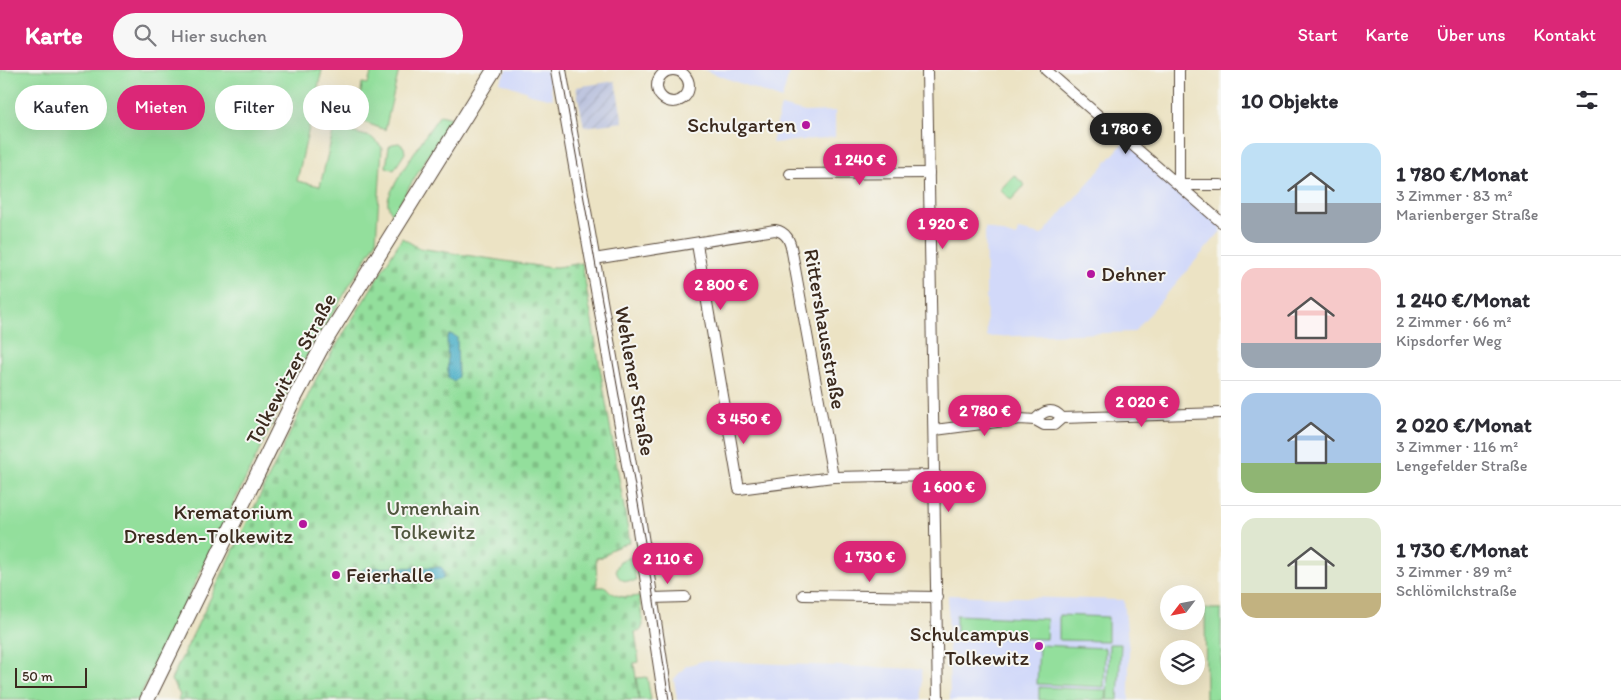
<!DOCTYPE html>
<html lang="de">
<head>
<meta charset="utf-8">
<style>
	:root { --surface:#fff; --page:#f7f7f7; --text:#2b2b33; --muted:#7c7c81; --line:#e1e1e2; --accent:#db2777 }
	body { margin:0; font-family:Itim,sans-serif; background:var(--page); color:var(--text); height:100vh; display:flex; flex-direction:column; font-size:19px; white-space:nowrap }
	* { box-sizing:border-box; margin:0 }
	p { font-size:16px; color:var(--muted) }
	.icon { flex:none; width:28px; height:28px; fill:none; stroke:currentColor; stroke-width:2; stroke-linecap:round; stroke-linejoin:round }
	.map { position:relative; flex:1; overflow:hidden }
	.details { display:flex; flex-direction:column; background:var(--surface); width:400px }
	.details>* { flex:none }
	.hud { position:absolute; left:15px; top:15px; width:475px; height:45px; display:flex; gap:10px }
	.needle { width:32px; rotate:238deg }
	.buttons { position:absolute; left:1160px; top:515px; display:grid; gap:10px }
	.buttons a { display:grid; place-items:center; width:45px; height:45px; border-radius:50%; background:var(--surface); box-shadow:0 5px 20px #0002; font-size:25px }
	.scale { position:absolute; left:15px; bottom:12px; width:72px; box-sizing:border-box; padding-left:5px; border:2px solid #3b2a1e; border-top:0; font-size:14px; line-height:18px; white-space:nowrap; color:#3b2a1e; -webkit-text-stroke:4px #f6f6f2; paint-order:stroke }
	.price { position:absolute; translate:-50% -42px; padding:0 11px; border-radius:18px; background:var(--accent); color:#fff; font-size:16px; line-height:32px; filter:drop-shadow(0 1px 2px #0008) }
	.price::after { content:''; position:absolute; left:50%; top:30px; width:15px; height:11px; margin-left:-8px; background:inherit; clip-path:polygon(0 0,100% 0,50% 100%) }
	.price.active { background:#222; color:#fff }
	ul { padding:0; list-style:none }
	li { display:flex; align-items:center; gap:15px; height:125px; padding:0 20px }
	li+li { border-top:1px solid var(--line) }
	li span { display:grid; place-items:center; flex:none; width:140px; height:100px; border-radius:15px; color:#555 }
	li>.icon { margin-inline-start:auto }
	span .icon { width:60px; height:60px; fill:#fffc; stroke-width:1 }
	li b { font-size:21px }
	h2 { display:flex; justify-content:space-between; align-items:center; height:60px; padding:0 20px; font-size:21px }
	.tag { padding:0 18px; border-radius:22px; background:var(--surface); box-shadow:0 5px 20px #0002; font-size:18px; line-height:45px }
	.tag.active { background:var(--accent); color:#fff }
	header { display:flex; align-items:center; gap:30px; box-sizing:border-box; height:70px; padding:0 25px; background:var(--accent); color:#fff }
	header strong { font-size:24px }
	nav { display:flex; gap:28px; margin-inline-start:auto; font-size:18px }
	.search { width:350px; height:45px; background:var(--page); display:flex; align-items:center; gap:12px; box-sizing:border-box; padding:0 18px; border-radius:28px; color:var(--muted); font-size:19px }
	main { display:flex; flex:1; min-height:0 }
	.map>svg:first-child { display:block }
	.built { fill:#d2d9f9 }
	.industrial { fill:url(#industrial-furrows) }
	.green { fill:#93df9c; stroke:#67845d }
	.cemetery { fill:url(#cemetery-stones); stroke:#67845d }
	.water { fill:url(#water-ripples); stroke:#416c72 }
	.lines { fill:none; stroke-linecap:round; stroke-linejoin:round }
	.minor-casing { stroke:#564637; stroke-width:12 }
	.major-casing { stroke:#564637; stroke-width:16 }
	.minor { stroke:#fff; stroke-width:10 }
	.major { stroke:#fff; stroke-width:14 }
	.tram { stroke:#3b2a1e; stroke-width:1 }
	.poi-dot { fill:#b5179e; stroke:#f6f6f2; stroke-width:2 }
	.labels { text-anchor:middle; stroke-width:4; stroke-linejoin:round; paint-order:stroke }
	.poi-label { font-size:21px; fill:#3b2a1e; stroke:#f6f6f2; text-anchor:end }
	.street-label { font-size:21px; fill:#3b2a1e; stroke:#f6f6f2 }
	.park-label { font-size:21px; fill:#51573e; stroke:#f6f6f2 }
</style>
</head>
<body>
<header>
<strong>Karte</strong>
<div class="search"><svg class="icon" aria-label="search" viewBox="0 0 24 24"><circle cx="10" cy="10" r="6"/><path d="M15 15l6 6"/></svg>Hier suchen</div>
<nav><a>Start</a><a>Karte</a><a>Über uns</a><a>Kontakt</a></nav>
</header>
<main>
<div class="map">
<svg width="1221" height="630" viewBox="0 0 1221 630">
	<defs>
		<pattern id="industrial-furrows" width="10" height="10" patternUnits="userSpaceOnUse" patternTransform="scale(1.25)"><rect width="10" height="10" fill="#bcc3de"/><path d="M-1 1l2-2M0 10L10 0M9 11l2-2" fill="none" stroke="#a2a8be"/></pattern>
		<pattern id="cemetery-stones" width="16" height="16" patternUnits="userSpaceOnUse" patternTransform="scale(1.25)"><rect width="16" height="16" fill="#93df9c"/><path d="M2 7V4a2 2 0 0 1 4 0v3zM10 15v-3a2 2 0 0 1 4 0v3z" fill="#80c086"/></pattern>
		<pattern id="water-ripples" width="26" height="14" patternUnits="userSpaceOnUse" patternTransform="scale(1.25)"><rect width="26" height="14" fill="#47adc6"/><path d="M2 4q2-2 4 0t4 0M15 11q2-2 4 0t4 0" fill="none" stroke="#3c8da0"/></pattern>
	</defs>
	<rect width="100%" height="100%" fill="#f6f6f2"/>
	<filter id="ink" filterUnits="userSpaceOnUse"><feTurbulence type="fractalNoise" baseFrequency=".02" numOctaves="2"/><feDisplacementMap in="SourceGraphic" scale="10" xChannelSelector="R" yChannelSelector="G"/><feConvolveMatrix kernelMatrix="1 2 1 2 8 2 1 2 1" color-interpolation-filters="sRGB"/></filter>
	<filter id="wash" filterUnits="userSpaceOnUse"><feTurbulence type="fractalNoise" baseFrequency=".0096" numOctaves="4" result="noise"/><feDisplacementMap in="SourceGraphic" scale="20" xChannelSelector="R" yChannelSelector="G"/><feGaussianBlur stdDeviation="1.12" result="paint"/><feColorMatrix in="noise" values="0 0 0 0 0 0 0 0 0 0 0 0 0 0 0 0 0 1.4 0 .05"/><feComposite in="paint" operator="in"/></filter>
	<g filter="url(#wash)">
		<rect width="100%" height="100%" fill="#ece3c4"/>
		<g class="built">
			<polygon points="507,0 547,0 553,29 526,23 526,21 499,12"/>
			<polygon points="704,0 790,0 782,29"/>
			<polygon points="781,36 805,42 835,41 835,67 772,73"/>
			<polygon points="1127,69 1221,152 1221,161 1134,262 987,267 985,157 1016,167 1018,160 1042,165"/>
			<polygon points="948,525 1124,530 1129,581 1129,630 950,630"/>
			<polygon points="702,591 922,599 923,630 677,630 674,609 686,596"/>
		</g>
		<polygon class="industrial" points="615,11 623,52 584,57 576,17"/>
		<g class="green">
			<polygon points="0,0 322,0 297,111 320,116 334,58 371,67 382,77 376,172 299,299 138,630 0,630"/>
			<polygon points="372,0 399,0 385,60 364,52 359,41 362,13 368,14"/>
			<path d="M440 45 451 48 393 144C390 141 387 135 388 130 390 117 430 58 440 45Z"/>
			<polygon points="399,73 404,77 405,83 394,100 386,97 389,77 392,74"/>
			<polygon points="1014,105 1025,115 1011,130 1000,120"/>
			<path d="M632 487 636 511C626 512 617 511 616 499L620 491Z"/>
			<polygon points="1205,539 1221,539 1221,630 1206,630"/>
			<polygon points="956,545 1047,549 1046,569 956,566"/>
			<polygon points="1059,545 1108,547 1108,571 1059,570"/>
			<polygon points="1109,574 1121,574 1118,630 1107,630"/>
			<polygon points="1039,575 1105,578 1104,617 1037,614"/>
			<polygon points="647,607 651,630 639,630 636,608"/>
			<polygon points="1039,617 1107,620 1106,630 1039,630"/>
		</g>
		<path class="cemetery" d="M402 168 419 178 551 198 582 193 630 472 610 480 604 487 596 488 597 517H606C614 528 626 528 639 526L643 555 641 560 635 562 639 592 634 593 639 630H178L180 625 171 610 317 307Z"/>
		<g class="water">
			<polygon points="450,264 457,267 458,308 454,311 448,308 447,267"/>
			<polygon points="441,497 444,500 444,508 440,510 365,511 362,509 362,500 366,498"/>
		</g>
	</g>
	<g filter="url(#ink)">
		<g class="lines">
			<defs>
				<g id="minor">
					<polyline points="927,0 938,630"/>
					<polyline points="1046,0 1221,152"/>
					<polyline points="1179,0 1179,115 1221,115"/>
					<circle cx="673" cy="16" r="16"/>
					<polyline points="790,104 929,103"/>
					<polyline points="697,174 739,419 833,407 936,405"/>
					<path d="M594 189 775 160C787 162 790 171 792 182L833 407"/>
					<path d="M1035 350C1044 340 1053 337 1062 348"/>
					<polyline points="935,360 1020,349 1035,350 1044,355 1054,355 1062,348 1221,343"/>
					<polyline points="803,525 937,527"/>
					<polyline points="652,528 685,527"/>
				</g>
				<g id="major">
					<polyline points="559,0 636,434 666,630"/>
					<polyline points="147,630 293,331 324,273 494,0"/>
				</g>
			</defs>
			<use href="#minor" class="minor-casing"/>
			<use href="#major" class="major-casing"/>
			<use href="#minor" class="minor"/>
			<use href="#major" class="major"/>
			<polyline class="tram" points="561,0 646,478 669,630"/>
		</g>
	</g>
	<g class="poi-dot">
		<circle cx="806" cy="55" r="5"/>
		<circle cx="1091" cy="204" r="5"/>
		<circle cx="303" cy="454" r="5"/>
		<circle cx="336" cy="505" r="5"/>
		<circle cx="1039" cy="576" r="5"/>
	</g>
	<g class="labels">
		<g class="poi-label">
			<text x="796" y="62">Schulgarten</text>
			<text x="1101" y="211" text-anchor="start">Dehner</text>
			<text x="293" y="449">Krematorium<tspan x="293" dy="24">Dresden-Tolkewitz</tspan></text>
			<text x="346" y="512" text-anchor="start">Feierhalle</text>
			<text x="1029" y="571">Schulcampus<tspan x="1029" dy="24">Tolkewitz</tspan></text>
		</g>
		<g class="street-label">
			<text transform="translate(825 259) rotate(80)" y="7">Rittershausstraße</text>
			<text transform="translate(291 299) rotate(-62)" y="7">Tolkewitzer Straße</text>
			<text transform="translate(635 311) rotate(80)" y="7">Wehlener Straße</text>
		</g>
		<g class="park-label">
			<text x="433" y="445">Urnenhain<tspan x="433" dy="24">Tolkewitz</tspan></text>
		</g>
	</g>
</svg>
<div class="buttons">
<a><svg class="needle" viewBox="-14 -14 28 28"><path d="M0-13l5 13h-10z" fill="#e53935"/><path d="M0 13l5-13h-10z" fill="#7c7c81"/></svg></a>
<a><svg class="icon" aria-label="layers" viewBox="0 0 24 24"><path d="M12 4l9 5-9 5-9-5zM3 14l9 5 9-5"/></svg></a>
</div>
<div class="scale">50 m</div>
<b class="price active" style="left:1126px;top:85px">1 780 €</b>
<b class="price" style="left:860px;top:116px">1 240 €</b>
<b class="price" style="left:943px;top:180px">1 920 €</b>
<b class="price" style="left:721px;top:241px">2 800 €</b>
<b class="price" style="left:1142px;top:358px">2 020 €</b>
<b class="price" style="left:985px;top:367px">2 780 €</b>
<b class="price" style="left:744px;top:375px">3 450 €</b>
<b class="price" style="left:949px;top:443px">1 600 €</b>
<b class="price" style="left:870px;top:513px">1 730 €</b>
<b class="price" style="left:668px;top:515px">2 110 €</b>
<div class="hud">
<a class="tag">Kaufen</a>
<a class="tag active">Mieten</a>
<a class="tag">Filter</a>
<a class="tag">Neu</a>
</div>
</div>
<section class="details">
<h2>10 Objekte<svg class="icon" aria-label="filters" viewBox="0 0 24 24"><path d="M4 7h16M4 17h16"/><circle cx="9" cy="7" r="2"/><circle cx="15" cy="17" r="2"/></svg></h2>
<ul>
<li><span style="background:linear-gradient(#bfe0f5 60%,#9aa5b1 0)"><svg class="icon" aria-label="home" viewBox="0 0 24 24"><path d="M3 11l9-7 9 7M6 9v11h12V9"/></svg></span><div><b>1 780 €/Monat</b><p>3 Zimmer · 83 m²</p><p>Marienberger Straße</p></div></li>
<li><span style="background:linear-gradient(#f6c9c9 75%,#9aa5b1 0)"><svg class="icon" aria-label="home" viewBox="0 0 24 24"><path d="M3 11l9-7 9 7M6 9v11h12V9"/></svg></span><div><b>1 240 €/Monat</b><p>2 Zimmer · 66 m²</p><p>Kipsdorfer Weg</p></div></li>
<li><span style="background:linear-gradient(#a9c7e8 70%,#8fb573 0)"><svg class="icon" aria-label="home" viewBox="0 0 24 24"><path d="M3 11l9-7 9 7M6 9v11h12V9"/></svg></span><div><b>2 020 €/Monat</b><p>3 Zimmer · 116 m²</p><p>Lengefelder Straße</p></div></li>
<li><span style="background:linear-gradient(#dfe7d0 75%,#c2b280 0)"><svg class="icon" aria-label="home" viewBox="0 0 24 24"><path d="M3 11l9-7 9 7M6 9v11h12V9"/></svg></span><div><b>1 730 €/Monat</b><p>3 Zimmer · 89 m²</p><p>Schlömilchstraße</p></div></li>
</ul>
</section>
</main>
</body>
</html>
